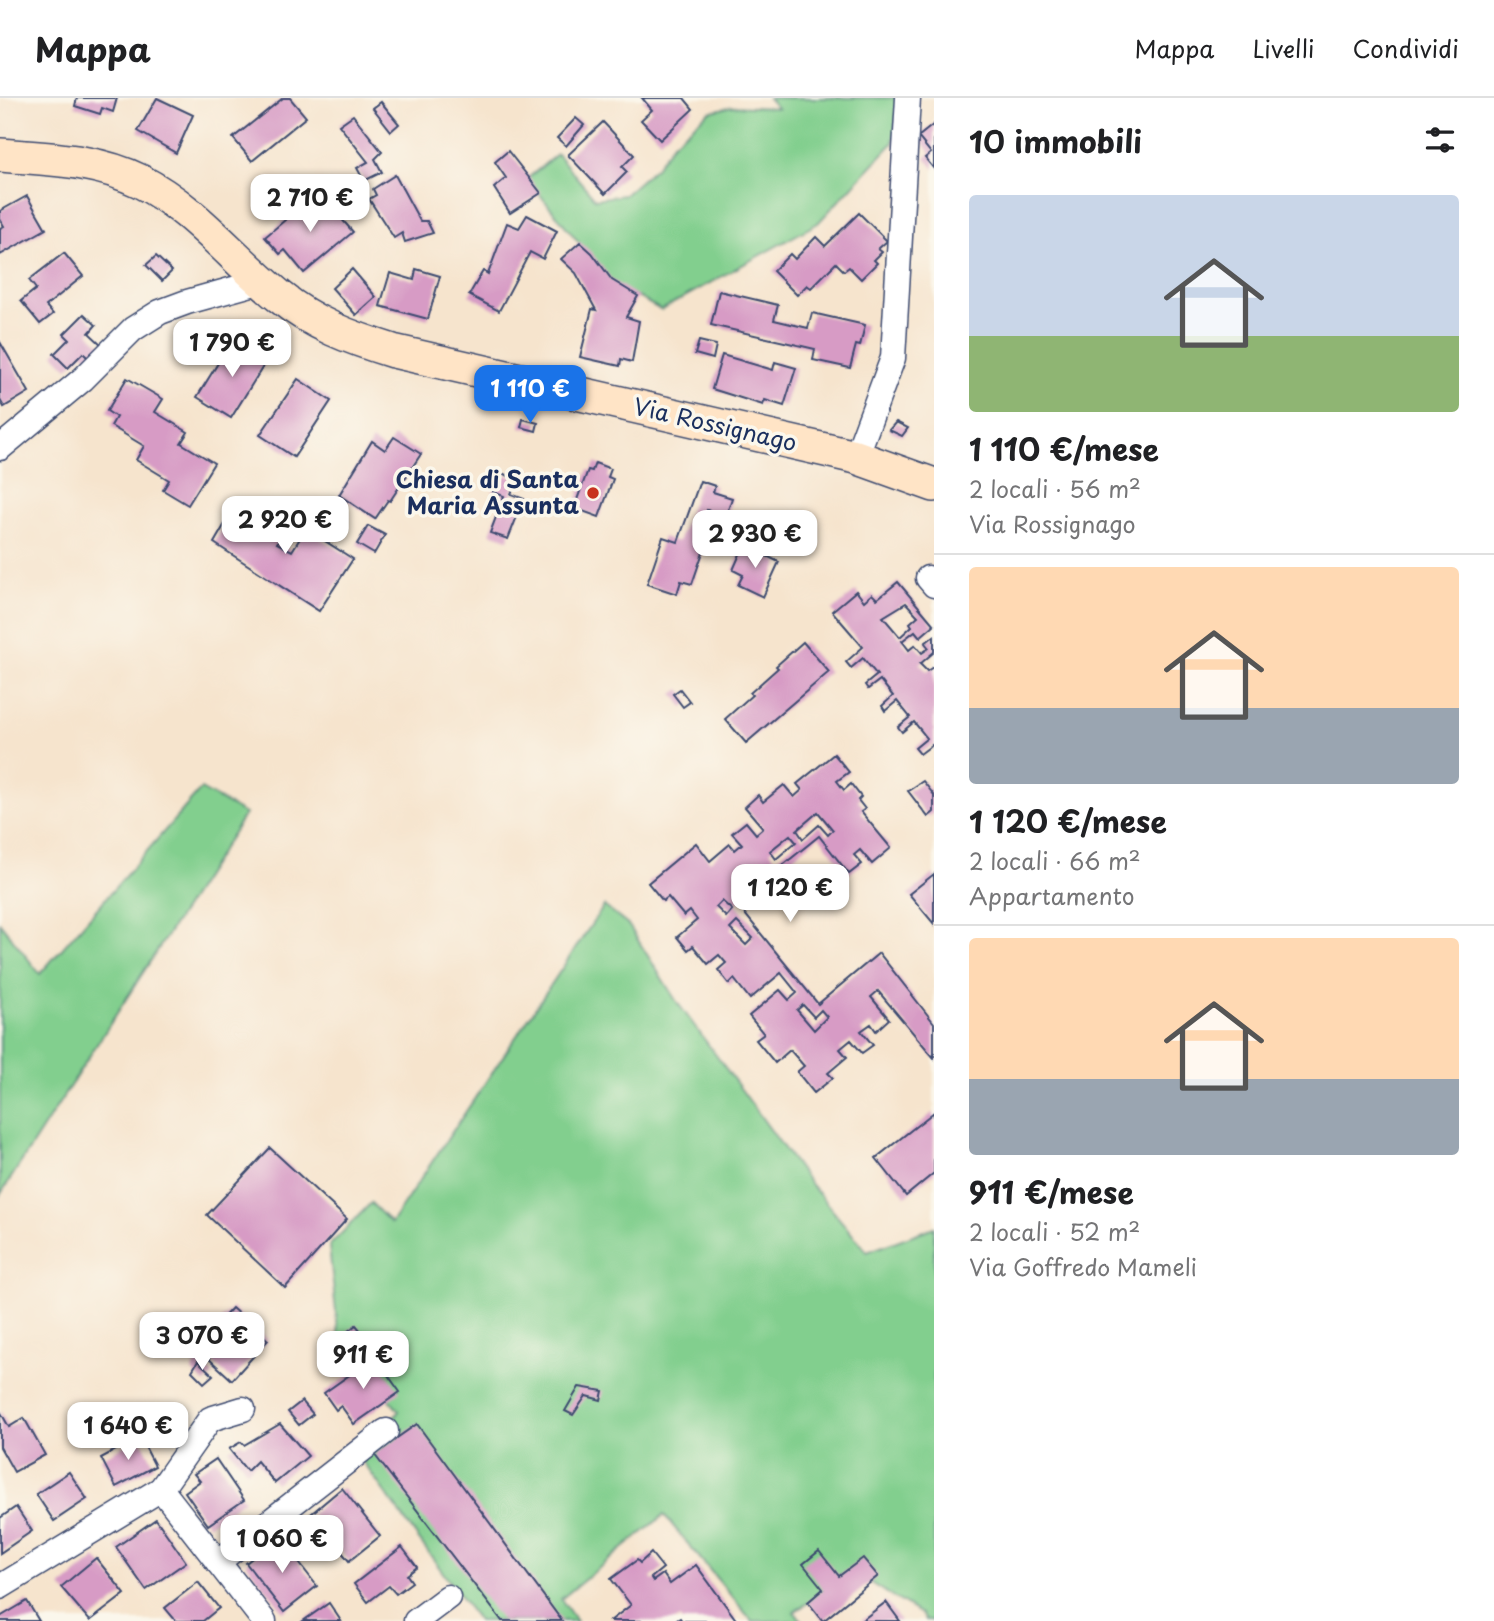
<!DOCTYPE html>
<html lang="it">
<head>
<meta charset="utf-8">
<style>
	:root { --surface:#fff; --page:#f2f2f2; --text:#202124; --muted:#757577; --line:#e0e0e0; --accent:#1a73e8 }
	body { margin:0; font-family:"Playpen Sans",sans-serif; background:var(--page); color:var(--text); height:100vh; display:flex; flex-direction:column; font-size:26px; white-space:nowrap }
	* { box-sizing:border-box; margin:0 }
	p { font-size:23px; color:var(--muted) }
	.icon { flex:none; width:38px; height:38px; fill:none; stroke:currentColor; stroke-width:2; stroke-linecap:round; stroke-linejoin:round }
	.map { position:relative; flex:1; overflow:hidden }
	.panel { display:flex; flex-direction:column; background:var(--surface); width:560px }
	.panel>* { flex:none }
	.price { position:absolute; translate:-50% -60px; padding:0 16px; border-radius:14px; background:#fff; color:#222; font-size:23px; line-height:46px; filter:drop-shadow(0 2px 4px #0008) }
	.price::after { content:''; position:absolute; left:50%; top:42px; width:21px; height:16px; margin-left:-10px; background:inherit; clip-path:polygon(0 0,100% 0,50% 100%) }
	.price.active { background:var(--accent); color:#fff }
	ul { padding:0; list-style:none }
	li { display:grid; align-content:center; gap:14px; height:371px; padding:0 35px }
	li+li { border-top:2px solid var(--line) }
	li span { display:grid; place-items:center; height:217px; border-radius:7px; color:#555 }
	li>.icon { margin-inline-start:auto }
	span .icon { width:126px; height:126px; fill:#fffc; stroke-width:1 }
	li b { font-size:30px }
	h2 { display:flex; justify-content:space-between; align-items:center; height:84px; padding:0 35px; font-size:30px }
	header { display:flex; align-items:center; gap:42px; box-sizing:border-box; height:98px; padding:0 35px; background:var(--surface); border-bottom:2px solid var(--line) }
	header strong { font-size:33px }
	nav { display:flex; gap:38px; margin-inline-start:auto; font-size:24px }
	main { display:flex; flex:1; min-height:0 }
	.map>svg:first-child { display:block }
	.green { fill:#82cf8e; stroke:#4e7f76; stroke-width:2 }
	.building { fill:#d79bc5; fill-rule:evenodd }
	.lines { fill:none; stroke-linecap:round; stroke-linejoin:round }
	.street-casing { stroke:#3c4a6f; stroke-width:27 }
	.secondary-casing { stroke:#3c4a6f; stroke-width:36 }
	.street { stroke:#fff; stroke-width:24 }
	.secondary { stroke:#ffe4c6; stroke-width:33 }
	.poi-dot { fill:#c8321e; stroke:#fbf7ec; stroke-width:2.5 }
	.labels { text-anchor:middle; stroke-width:7; stroke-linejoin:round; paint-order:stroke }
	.street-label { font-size:23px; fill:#1b2f5e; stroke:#fbf7ec }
	.poi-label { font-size:23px; font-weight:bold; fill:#1b2f5e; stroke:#fbf7ec; text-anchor:end }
</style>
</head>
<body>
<header>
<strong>Mappa</strong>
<nav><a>Mappa</a><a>Livelli</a><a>Condividi</a></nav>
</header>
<main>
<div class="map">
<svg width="934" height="1523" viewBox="0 0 934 1523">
	<rect width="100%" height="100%" fill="#fbf7ec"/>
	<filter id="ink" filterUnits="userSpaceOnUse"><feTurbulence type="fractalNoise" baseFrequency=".0143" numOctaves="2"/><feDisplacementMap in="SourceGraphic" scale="14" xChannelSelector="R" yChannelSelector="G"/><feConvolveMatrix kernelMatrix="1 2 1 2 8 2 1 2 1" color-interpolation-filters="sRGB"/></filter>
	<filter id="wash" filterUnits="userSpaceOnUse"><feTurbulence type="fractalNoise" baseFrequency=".00686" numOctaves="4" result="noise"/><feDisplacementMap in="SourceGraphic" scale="28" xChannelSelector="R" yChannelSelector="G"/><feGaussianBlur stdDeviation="1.57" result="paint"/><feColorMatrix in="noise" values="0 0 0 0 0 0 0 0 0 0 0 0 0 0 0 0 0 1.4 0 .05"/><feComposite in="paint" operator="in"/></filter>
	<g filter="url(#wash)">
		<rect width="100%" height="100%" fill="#f6e4cd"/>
		<g class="green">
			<polygon points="768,0 900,0 893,45 818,125 661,212 612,185 527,81 557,56 595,101 624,97 656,69 673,45 709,14 732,8 777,10"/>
			<polygon points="201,691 245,716 0,1097 0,825 40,876"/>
			<polygon points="604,808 629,828 677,904 743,994 807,1082 867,1154 934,1129 934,1523 925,1523 921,1516 854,1475 794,1514 803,1523 752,1523 664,1417 561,1501 576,1523 478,1523 360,1360 399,1313 339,1242 329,1148 371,1105 391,1125"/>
		</g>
		<g id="blocks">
			<g class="building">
				<polygon points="77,0 117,0 113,14 102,10 100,16 75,8"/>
				<polygon points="157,0 193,17 176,55 138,33"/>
				<polygon points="283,0 290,0 306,19 252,63 233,40"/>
				<polygon points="642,0 684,0 693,11 660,42 641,22 652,12"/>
				<polygon points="381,4 399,26 391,33 373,10"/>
				<polygon points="353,17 382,54 375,61 382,74 364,83 357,70 368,64 339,27"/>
				<polygon points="576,20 584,27 566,48 557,40"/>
				<polygon points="603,24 634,57 622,69 627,74 605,96 568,57"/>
				<polygon points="934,26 934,71 925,60 931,55 918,39"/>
				<polygon points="508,53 541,95 510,115 494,90 506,80 495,64"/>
				<polygon points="395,77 420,123 427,123 433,135 405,144 402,135 394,140 369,101 376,97 373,91"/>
				<polygon points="320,96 353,134 304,175 285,152 280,156 265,139 292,116 294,118"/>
				<polygon points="27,98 46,131 0,157 0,130 4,128 0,121 0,113"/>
				<polygon points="859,115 887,143 878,151 882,154 874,162 877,165 861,181 849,169 844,173 836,165 811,190 807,187 797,197 773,173 790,156 795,161 816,139 825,148"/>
				<polygon points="527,117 557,133 543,161 530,154 499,213 469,197 483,173 488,176 507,125 519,130"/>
				<polygon points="580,144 592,155 612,182 638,198 626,219 639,223 632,264 621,261 620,268 580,259 592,211 596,212 576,175 561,161"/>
				<polygon points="64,155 83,178 46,208 53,216 40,226 21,203 36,191 29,182"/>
				<polygon points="156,158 172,173 162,183 146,167"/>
				<polygon points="352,171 376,199 356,217 332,190"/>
				<polygon points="416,171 440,178 428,221 380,208 390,175 414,182"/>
				<polygon points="719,193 778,207 774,222 808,230 812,215 865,227 860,248 856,247 850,270 813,262 815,251 711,227"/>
				<polygon points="84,216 96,227 89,235 103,248 89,261 83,255 68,270 54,256 69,241 64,236"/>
				<polygon points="233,241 267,262 231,320 197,299"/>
				<polygon points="699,243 716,247 713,261 695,256"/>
				<polygon points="0,244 29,294 4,309 0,302"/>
				<polygon points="722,257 773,272 775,264 796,270 784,308 765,302 763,307 712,291"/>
				<polygon points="127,280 163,301 155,314 188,334 181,345 214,365 188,407 163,392 169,382 136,362 144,348 111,328 116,319 107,313"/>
				<polygon points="298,281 331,303 294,359 260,337"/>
				<polygon points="523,321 538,325 536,333 521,329"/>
				<polygon points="896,324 908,330 902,338 889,332"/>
				<polygon points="394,339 421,356 390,403 388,402 375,421 339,397 372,343 385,352"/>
				<polygon points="595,365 611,371 608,379 613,381 599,419 574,410 588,372 592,373"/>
				<polygon points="501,375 517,381 511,396 524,401 508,441 490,435 504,398 493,394"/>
				<polygon points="700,383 715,388 713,394 732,400 726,418 707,412 702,425 712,428 692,486 681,483 677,496 647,486 663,439 678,444"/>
				<polygon points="243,404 285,431 277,445 292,453 306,431 353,461 319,513 214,445 229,419 233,421"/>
				<polygon points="368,428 385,437 374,456 357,446"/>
				<polygon points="744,447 779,464 763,499 738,487 743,477 733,472"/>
				<path d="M898 484 934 527 920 539 915 533 902 543 909 552 915 547 922 555 929 550 925 545 934 538V554L920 566 927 573 933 569 934 570V650L932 647 920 656 915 650 927 640 914 624 902 634 898 629 910 619 897 603 885 613 882 608 893 598 880 582 868 591 865 587 877 577 863 560 851 570 846 564 863 549 832 513 856 493 864 503 872 496 877 501ZM906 505 918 518 910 525 912 528 900 539 883 519Z"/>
				<polygon points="803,544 829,574 746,645 725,621 752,597 750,595 778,570 776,568"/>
				<polygon points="680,591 690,604 683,609 673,596"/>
				<path d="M834 656 849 674 837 683 844 692 851 686 861 699 858 702 865 711 861 714 891 750 872 766 860 752 854 757 862 766 849 776 819 738 736 805 818 906 879 855 934 925V960L878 893 871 899 889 921 876 933 871 926 861 933 873 947 862 955 851 942 840 951 847 959 828 975 833 980 814 995 797 974 804 968 790 952 775 965 756 942 764 936 749 918 780 892 789 902 797 895 781 875 750 901 734 881 729 886 718 872 726 865 719 857 708 866 693 848 688 852 677 839 697 822 690 813 684 818 668 799 663 803 648 785 696 745 710 763 730 746 735 752 742 746 732 735 746 724 756 736 763 730 745 709 758 697 763 704 784 687 794 699 802 692 797 686ZM818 714 833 732 828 737 819 727 803 741 797 732ZM790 737 796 744 776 761 770 753ZM722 803 732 812 726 819 716 809ZM737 824 753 840 746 847 730 831ZM803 907 814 919 821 912 827 919 814 932 797 912Z"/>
				<polygon points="923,683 934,697 934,714 928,719 908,693"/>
				<polygon points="934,776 934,826 909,796"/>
				<polygon points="934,1014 934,1075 906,1098 876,1060"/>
				<polygon points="270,1050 347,1121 285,1190 207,1117"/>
				<polygon points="232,1210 268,1242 232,1282 196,1249"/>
				<polygon points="356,1227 371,1245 353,1260 338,1241"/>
				<polygon points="375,1259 400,1294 354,1326 341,1308 336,1312 324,1295"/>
				<polygon points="198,1263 213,1277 204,1285 192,1273"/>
				<polygon points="579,1289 603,1293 601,1302 586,1298 573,1317 565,1313"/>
				<polygon points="302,1303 313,1316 299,1327 288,1314"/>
				<polygon points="0,1313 9,1329 24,1320 45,1357 14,1374 0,1349"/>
				<polygon points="280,1326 308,1358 275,1385 257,1363 247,1373 229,1351 241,1344 244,1347"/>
				<polygon points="417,1326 562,1523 502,1523 374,1356"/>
				<polygon points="140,1339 155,1368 116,1389 101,1360"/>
				<polygon points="216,1361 244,1402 208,1427 185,1394 200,1383 194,1376"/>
				<polygon points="69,1374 87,1401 54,1423 36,1396"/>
				<polygon points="342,1390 380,1438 349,1463 311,1416"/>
				<polygon points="16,1409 32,1433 0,1455 0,1420"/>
				<polygon points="156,1421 186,1464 146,1492 116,1449"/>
				<polygon points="279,1439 317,1488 284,1514 246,1465"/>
				<polygon points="402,1449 417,1469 407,1477 412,1484 396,1496 389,1488 368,1504 354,1486"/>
				<polygon points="819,1453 839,1478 863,1460 878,1478 823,1523 808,1504 823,1491 803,1466"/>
				<polygon points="651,1455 663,1470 651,1480 653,1483 663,1476 670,1486 696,1467 737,1523 682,1523 680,1520 675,1523 610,1523 631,1507 611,1481 637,1462 640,1465"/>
				<polygon points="96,1460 125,1496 90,1523 61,1489"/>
				<polygon points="198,1484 219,1510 203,1523 176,1523 165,1510"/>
				<polygon points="27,1503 39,1523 0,1523 0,1519"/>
				<polygon points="886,1504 900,1523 861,1523"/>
				<polygon points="329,1505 341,1523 303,1523"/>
			</g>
		</g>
	</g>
	<g filter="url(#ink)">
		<use href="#blocks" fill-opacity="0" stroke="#3c4a6f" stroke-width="2"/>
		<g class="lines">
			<defs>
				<g id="street">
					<polyline points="0,350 83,281 133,231 160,214 187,204 262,183"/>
					<polyline points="856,359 893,260 908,0"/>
					<polyline points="928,480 934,487"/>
					<polyline points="161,1391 210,1321 243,1311"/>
					<polyline points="218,1464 386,1333"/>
					<polyline points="0,1489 161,1391 264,1523"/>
					<polyline points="416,1523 448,1499"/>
				</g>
				<path id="secondary" d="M0 57C48 61 96 61 140 83 195 111 232 160 279 198 313 226 351 240 393 253L856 359 934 387"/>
			</defs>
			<use href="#street" class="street-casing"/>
			<use href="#secondary" class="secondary-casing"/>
			<use href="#street" class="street"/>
			<use href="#secondary" class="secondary"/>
		</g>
	</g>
	<circle class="poi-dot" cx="593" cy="395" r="7"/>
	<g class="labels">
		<g class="street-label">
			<text transform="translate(715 327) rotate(13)" y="8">Via Rossignago</text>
		</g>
		<g class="poi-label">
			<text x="579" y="390">Chiesa di Santa<tspan x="579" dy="26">Maria Assunta</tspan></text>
		</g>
	</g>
</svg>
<b class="price" style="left:310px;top:136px">2 710 €</b>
<b class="price" style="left:232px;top:281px">1 790 €</b>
<b class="price active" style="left:530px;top:327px">1 110 €</b>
<b class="price" style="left:285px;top:458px">2 920 €</b>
<b class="price" style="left:755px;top:472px">2 930 €</b>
<b class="price" style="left:790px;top:826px">1 120 €</b>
<b class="price" style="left:202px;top:1274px">3 070 €</b>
<b class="price" style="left:363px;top:1293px">911 €</b>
<b class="price" style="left:128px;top:1364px">1 640 €</b>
<b class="price" style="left:282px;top:1477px">1 060 €</b>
</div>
<section class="panel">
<h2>10 immobili<svg class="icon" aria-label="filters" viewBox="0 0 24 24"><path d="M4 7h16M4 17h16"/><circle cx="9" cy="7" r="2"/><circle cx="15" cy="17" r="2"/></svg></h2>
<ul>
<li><span style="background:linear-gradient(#c9d6e8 65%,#8fb573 0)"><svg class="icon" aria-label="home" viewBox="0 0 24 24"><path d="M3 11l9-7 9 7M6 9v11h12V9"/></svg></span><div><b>1 110 €/mese</b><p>2 locali · 56 m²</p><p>Via Rossignago</p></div></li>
<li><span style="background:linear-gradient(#ffd9b3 65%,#9aa5b1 0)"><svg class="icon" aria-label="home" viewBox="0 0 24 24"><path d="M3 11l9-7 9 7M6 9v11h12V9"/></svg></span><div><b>1 120 €/mese</b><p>2 locali · 66 m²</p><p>Appartamento</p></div></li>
<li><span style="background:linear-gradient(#ffd9b3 65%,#9aa5b1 0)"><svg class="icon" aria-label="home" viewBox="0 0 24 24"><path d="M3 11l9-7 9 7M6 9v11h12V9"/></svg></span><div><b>911 €/mese</b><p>2 locali · 52 m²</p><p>Via Goffredo Mameli</p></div></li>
</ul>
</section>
</main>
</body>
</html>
